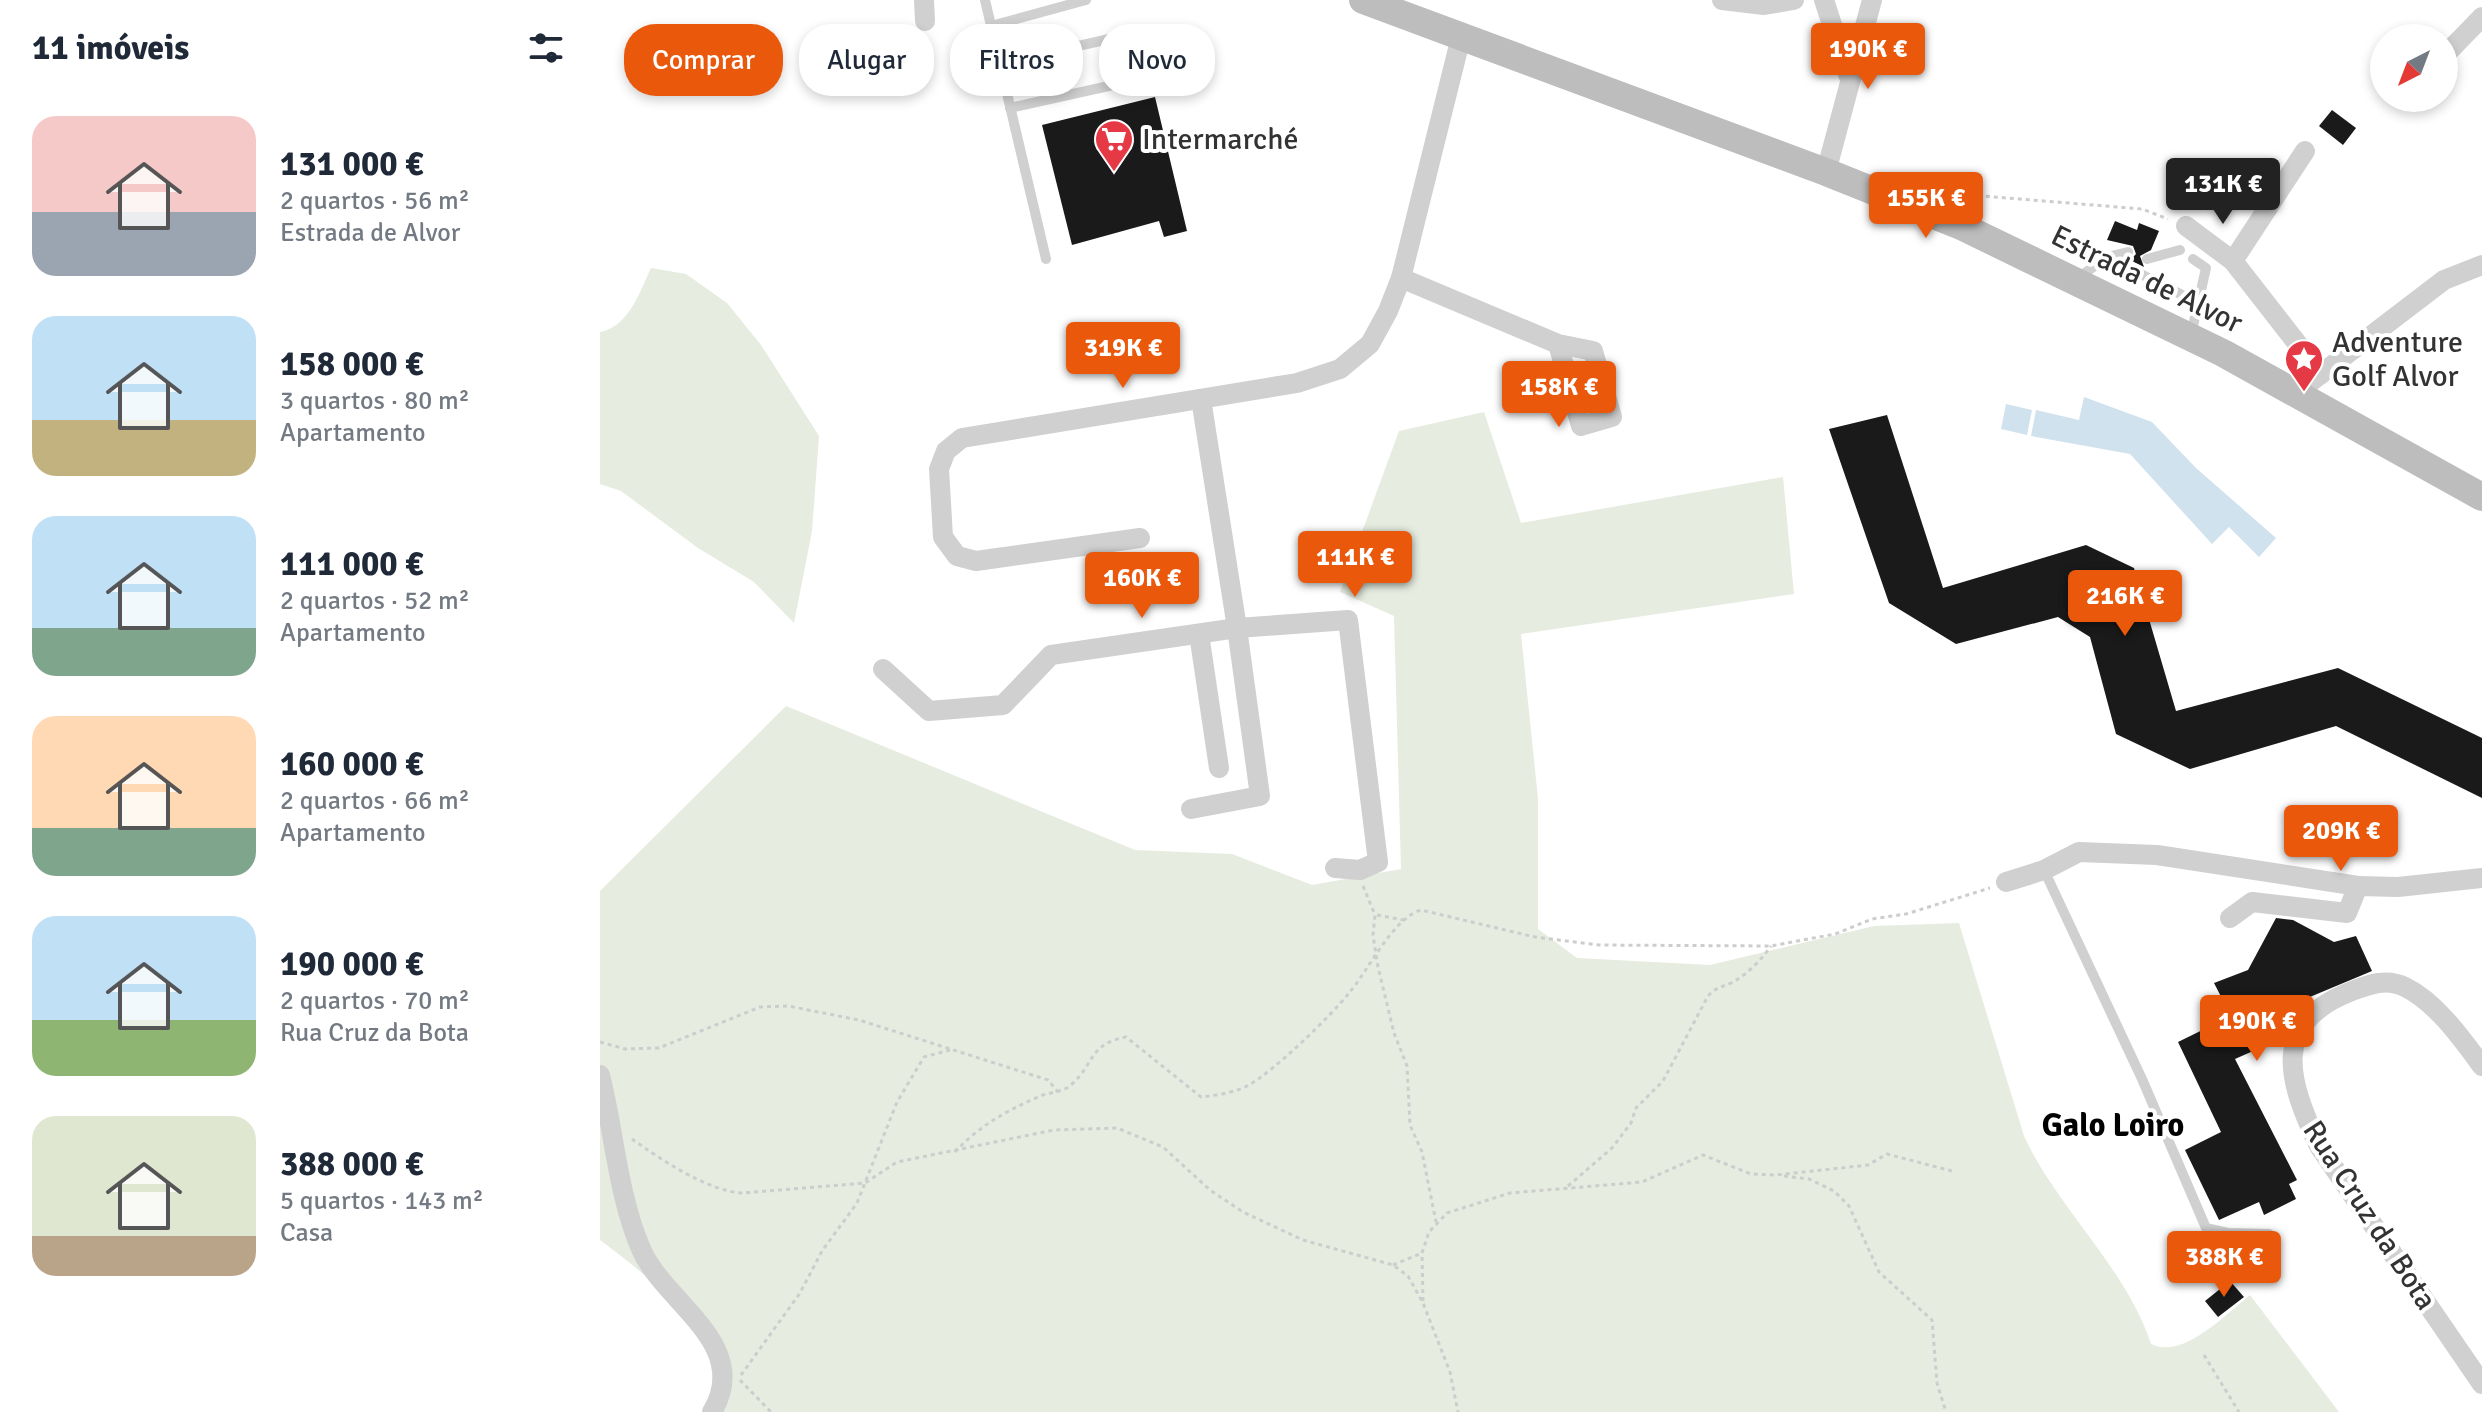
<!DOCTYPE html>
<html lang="pt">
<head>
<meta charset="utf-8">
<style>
	:root { --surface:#fff; --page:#f2f2f3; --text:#1f2937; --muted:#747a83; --accent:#ea580c }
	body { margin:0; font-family:Signika,sans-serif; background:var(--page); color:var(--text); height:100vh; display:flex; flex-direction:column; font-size:30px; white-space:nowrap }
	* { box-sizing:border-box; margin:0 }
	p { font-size:26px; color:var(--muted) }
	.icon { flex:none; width:44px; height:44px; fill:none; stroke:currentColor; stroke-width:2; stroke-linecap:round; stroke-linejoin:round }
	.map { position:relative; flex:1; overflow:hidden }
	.side { display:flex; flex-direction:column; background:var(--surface); width:600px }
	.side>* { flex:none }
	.guide { position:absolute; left:24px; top:24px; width:760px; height:72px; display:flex; gap:16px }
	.needle { width:52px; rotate:222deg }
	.controls { position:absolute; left:1770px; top:24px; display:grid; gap:16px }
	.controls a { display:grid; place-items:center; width:88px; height:88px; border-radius:50%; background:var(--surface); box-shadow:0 4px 12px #0003; font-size:40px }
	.price { position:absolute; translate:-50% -68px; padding:0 18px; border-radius:8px; background:var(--accent); color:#fff; font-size:26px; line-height:52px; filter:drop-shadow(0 2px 4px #0008) }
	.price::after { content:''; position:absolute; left:50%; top:48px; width:24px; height:18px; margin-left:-12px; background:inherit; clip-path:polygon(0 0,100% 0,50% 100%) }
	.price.selected { background:#222; color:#fff }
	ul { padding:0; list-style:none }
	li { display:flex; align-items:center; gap:24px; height:200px; padding:0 32px }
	li span { display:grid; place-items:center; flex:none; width:224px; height:160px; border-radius:24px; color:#555 }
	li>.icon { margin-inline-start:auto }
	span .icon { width:96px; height:96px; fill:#fffc; stroke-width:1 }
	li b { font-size:34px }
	h2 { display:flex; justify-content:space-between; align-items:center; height:96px; padding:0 32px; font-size:34px }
	.tag { padding:0 28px; border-radius:32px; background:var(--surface); box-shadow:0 4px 12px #0003; font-size:28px; line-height:72px }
	.tag.selected { background:var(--accent); color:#fff }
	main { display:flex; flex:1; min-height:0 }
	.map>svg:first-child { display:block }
	.green { fill:#e6ecdf }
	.water { fill:#cfe2ee }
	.building { fill:#1a1a1a }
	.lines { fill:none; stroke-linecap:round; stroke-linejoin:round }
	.path { stroke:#cdcdcd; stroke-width:3; stroke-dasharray:4 4; stroke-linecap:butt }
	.lane { stroke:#d0d0d0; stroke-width:10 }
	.street { stroke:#d0d0d0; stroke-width:20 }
	.secondary { stroke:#bdbdbd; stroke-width:28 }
	.labels { text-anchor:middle; stroke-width:8; stroke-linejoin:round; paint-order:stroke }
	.poi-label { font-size:30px; fill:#333; stroke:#fff; text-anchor:start }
	.street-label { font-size:30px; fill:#333; stroke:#fff }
	.neighbourhood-label { font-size:32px; font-weight:bold; fill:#000; stroke:#fff }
</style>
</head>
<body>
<main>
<section class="side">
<h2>11 imóveis<svg class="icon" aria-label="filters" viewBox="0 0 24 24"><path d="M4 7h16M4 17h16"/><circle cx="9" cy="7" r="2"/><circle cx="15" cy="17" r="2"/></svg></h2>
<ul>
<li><span style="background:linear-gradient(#f6c9c9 60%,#9aa5b1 0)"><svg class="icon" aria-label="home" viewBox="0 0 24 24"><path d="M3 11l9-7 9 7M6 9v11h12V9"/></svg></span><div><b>131 000 €</b><p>2 quartos · 56 m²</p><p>Estrada de Alvor</p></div></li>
<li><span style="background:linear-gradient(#bfe0f5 65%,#c2b280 0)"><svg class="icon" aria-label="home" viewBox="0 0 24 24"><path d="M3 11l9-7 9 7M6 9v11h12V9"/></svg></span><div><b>158 000 €</b><p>3 quartos · 80 m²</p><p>Apartamento</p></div></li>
<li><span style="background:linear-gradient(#bfe0f5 70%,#7fa58c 0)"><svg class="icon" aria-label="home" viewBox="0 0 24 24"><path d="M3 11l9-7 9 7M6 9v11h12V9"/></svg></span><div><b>111 000 €</b><p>2 quartos · 52 m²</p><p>Apartamento</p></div></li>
<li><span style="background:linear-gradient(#ffd9b3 70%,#7fa58c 0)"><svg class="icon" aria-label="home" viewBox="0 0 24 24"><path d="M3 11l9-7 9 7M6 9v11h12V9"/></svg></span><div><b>160 000 €</b><p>2 quartos · 66 m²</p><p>Apartamento</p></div></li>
<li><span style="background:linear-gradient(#bfe0f5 65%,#8fb573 0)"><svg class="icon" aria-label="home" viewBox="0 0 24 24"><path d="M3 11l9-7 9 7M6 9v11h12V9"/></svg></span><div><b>190 000 €</b><p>2 quartos · 70 m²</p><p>Rua Cruz da Bota</p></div></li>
<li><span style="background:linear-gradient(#dfe7d0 75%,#b9a48a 0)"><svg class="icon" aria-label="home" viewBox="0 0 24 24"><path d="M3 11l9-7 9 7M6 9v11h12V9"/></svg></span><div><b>388 000 €</b><p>5 quartos · 143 m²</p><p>Casa</p></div></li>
</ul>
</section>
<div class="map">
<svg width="1882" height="1412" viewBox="0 0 1882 1412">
	<rect width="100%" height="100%" fill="#fff"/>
	<g class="green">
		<path d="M51 268 86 274 127 303 161 345 219 436 212 531 194 623 154 582 98 548 21 491 0 484V332C29 327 40 291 51 268Z"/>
		<path d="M884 412 921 523 1183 477 1194 594 921 634 938 799V929L977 958 1110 965 1274 926 1359 923 1424 1136C1457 1208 1527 1269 1551 1344 1583 1360 1626 1314 1650 1295L1739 1412H102C145 1348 45 1274 0 1240V891L186 706 535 850 632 854 712 885 801 869 794 616 740 592 799 431Z"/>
	</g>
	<g class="water">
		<polygon points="1484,397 1552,422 1596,468 1676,538 1659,557 1629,527 1612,544 1530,454 1431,436 1436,410 1479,420"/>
		<polygon points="1406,404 1432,410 1427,435 1401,429"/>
	</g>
	<g class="building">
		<polygon points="555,97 587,231 564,237 559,221 472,245 442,125"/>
		<polygon points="1732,110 1756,128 1743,145 1719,126"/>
		<polygon points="1515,221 1537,230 1539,223 1559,231 1551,250 1540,256 1544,267 1530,260 1536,254 1533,246 1507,240"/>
		<polygon points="1287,415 1343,588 1486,545 1534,568 1576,711 1738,668 1882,738 1882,798 1736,726 1590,769 1516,734 1490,637 1458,617 1356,644 1289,603 1229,429"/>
		<polygon points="1676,918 1693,920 1734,942 1756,936 1772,971 1669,1014 1662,1047 1635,1059 1697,1180 1689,1184 1696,1199 1664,1215 1659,1202 1619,1220 1585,1150 1621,1132 1578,1042 1631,1016 1614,983 1648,970"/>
		<polygon points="1630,1281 1644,1297 1618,1317 1605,1301"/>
	</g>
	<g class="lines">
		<g class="path">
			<polyline points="1346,193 1542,209 1568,219"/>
			<polyline points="763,886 775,915 773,935 778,967 794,1033 807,1066 810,1125 822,1152 836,1222"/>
			<polyline points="777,915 804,920"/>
			<polyline points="0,1042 25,1049 59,1048 160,1007 188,1006 259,1020 448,1080 458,1092"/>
			<path d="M32 1139C60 1159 109 1192 143 1193L265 1183 297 1162 454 1130 517 1128 563 1147 610 1190 643 1212 703 1240 793 1265 808 1276 823 1303 850 1372 858 1412"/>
			<path d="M355 1152C379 1126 406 1111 438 1097 448 1092 463 1093 472 1084 495 1063 489 1044 526 1037L601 1097C617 1095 634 1093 649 1085 675 1070 729 1018 749 993 768 971 793 918 821 910L935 937 999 945 1171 946 1235 934 1272 919 1306 914 1390 888"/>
			<polyline points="1184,1176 1209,1179 1234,1191 1249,1206 1279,1272 1332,1320 1337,1383 1346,1412"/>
			<path d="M968 1186 1012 1148 1031 1123 1036 1108 1063 1081 1108 996C1116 987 1120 988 1131 983 1147 975 1161 960 1171 946"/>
			<polyline points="793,1265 822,1253"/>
			<polyline points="823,1301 822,1253 829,1232 847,1213 910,1193 1042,1182 1103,1155 1151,1174 1176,1175 1268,1165 1287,1154 1352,1171"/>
			<polyline points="1604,1355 1639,1412"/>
			<polyline points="141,1375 200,1293 222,1251 257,1203 297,1102 324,1057 350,1050"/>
			<polyline points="140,1380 171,1412"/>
		</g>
		<g class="lane">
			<polyline points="385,0 446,259"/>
			<polyline points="391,26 486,0"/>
			<polyline points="399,64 553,29 560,51 559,69 549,77 410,108"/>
			<polyline points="1507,257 1528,252"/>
			<polyline points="1547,259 1580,250"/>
			<polyline points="1478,278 1507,257 1598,303"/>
			<polyline points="1591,335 1606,268 1593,259"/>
			<polyline points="1444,870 1542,1079 1606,1228 1628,1233 1669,1234"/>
		</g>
		<g class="street">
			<polyline points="324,0 325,21"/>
			<polyline points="1122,0 1164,5 1194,0"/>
			<polyline points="1224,0 1249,77"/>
			<polyline points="1844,56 1882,17"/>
			<polyline points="1705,151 1633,261 1721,374"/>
			<polyline points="1226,172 1272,0"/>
			<polyline points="1586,226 1633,261"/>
			<polyline points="801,278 958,344 981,426 1012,417 993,351 958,344"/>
			<polyline points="1696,393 1844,280 1882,265"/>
			<polyline points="540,538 376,561 357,556 343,537 339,469 346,451 362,438 697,383 740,369 770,344 788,311 801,278 861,37"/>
			<polyline points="599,634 619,768"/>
			<polyline points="283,669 329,711 403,705 451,655 637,628 601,399"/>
			<polyline points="591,809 660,796 637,628 748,620 778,862 760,870 735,868"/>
			<polyline points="1406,882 1444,870 1479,852 1557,855 1758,886"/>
			<polyline points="1630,918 1652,902 1747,913 1758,886 1798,887 1882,878"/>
			<path d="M1882 1066C1862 1039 1836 1002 1805 987 1787 978 1770 984 1752 991 1669 1023 1688 1081 1719 1146L1882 1384"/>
			<path d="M0 1075C14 1131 18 1196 41 1249 64 1303 153 1344 112 1412"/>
		</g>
		<polyline class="secondary" points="763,0 1226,172 1361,226 1623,353 1882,497"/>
	</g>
	<defs>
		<symbol id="supermarket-pin" viewBox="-11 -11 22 30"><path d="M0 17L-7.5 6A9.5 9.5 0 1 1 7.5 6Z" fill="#e63946" stroke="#fff"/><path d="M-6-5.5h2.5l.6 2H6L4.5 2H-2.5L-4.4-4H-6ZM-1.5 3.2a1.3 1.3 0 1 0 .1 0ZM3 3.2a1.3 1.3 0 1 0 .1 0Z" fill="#fff"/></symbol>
		<symbol id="sight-pin" viewBox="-11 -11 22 30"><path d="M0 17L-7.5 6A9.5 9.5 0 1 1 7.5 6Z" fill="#e63946" stroke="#fff"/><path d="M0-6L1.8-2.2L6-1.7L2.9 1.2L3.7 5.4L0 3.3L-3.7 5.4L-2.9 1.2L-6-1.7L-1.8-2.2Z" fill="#fff"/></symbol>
	</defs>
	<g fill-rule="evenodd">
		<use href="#supermarket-pin" x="492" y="117" width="44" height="60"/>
		<use href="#sight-pin" x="1682" y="337" width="44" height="60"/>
	</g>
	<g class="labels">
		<g class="poi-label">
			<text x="542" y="149">Intermarché</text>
			<text x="1732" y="352">Adventure<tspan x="1732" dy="34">Golf Alvor</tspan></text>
		</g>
		<g class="street-label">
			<text transform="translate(1547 279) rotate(26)" y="10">Estrada de Alvor</text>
			<text transform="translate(1770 1215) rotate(57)" y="10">Rua Cruz da Bota</text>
		</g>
		<g class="neighbourhood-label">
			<text x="1513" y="1136">Galo Loiro</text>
		</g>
	</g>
</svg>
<div class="controls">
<a><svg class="needle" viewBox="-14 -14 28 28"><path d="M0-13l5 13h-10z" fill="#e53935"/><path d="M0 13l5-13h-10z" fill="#747a83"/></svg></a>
</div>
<b class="price" style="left:1268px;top:91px">190K €</b>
<b class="price selected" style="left:1623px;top:226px">131K €</b>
<b class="price" style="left:1326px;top:240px">155K €</b>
<b class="price" style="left:523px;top:390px">319K €</b>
<b class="price" style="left:959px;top:429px">158K €</b>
<b class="price" style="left:755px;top:599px">111K €</b>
<b class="price" style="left:542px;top:620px">160K €</b>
<b class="price" style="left:1525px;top:638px">216K €</b>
<b class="price" style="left:1741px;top:873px">209K €</b>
<b class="price" style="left:1657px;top:1063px">190K €</b>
<b class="price" style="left:1624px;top:1299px">388K €</b>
<div class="guide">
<a class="tag selected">Comprar</a>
<a class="tag">Alugar</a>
<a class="tag">Filtros</a>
<a class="tag">Novo</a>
</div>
</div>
</main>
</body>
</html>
